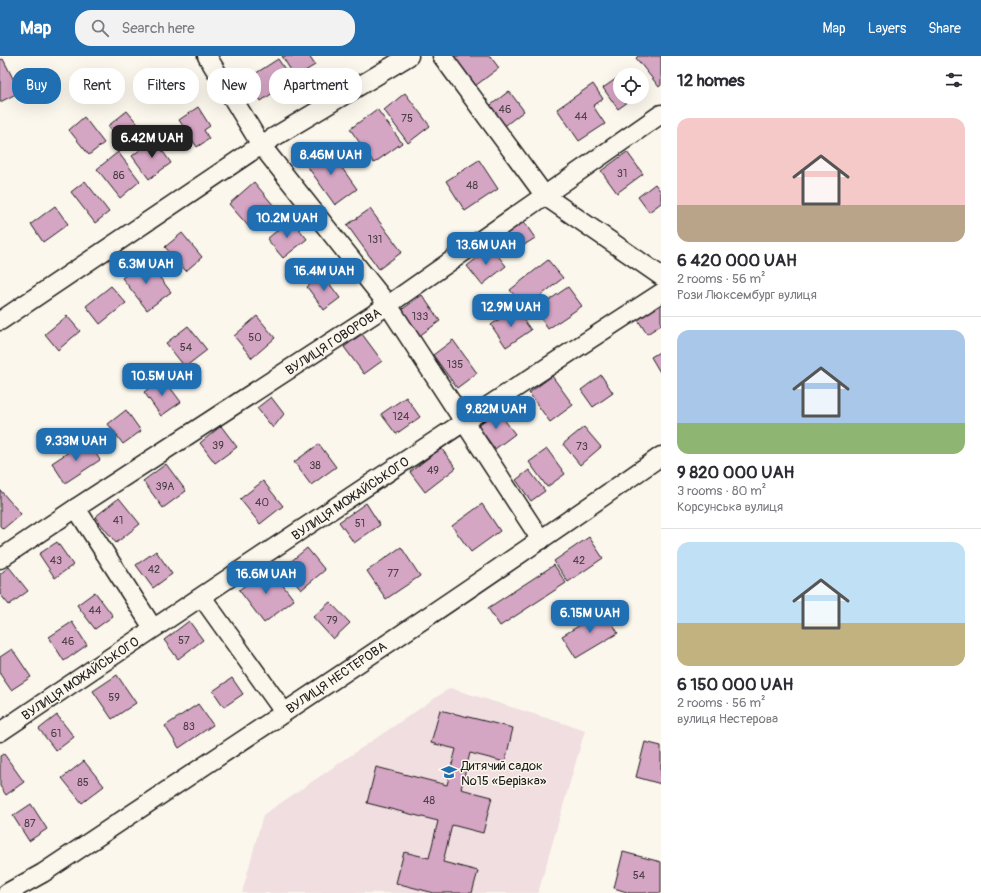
<!DOCTYPE html>
<html lang="en">
<head>
<meta charset="utf-8">
<style>
	:root { --surface:#fff; --page:#f2f2f3; --text:#2b2b33; --muted:#7c7c81; --line:#e1e1e2; --accent:#1f6fb2 }
	body { margin:0; font-family:Pangolin,sans-serif; background:var(--page); color:var(--text); height:100vh; display:flex; flex-direction:column; font-size:15px; white-space:nowrap }
	* { box-sizing:border-box; margin:0 }
	p { font-size:13px; color:var(--muted) }
	.icon { flex:none; width:22px; height:22px; fill:none; stroke:currentColor; stroke-width:2; stroke-linecap:round; stroke-linejoin:round }
	.map { position:relative; flex:1; overflow:hidden }
	.details { display:flex; flex-direction:column; background:var(--surface); width:320px }
	.details>* { flex:none }
	.banner { position:absolute; left:12px; top:12px; width:380px; height:36px; display:flex; gap:8px }
	.fabs { position:absolute; left:613px; top:12px; display:grid; gap:8px }
	.fabs a { display:grid; place-items:center; width:36px; height:36px; border-radius:50%; background:var(--surface); box-shadow:0 4px 16px #0002; font-size:20px }
	.price { position:absolute; translate:-50% -34px; padding:0 9px; border-radius:8px; background:var(--accent); color:#fff; font-size:13px; line-height:26px; filter:drop-shadow(0 1px 2px #0008) }
	.price::after { content:''; position:absolute; left:50%; top:24px; width:12px; height:9px; margin-left:-6px; background:inherit; clip-path:polygon(0 0,100% 0,50% 100%) }
	.price.active { background:#222; color:#fff }
	ul { padding:0; list-style:none }
	li { display:grid; align-content:center; gap:8px; height:212px; padding:0 16px }
	li+li { border-top:1px solid var(--line) }
	li span { display:grid; place-items:center; height:124px; border-radius:12px; color:#555 }
	li>.icon { margin-inline-start:auto }
	span .icon { width:72px; height:72px; fill:#fffc; stroke-width:1 }
	li b { font-size:17px }
	h2 { display:flex; justify-content:space-between; align-items:center; height:48px; padding:0 16px; font-size:17px }
	.chip { padding:0 14px; border-radius:16px; background:var(--surface); box-shadow:0 4px 16px #0002; font-size:14px; line-height:36px }
	.chip.active { background:var(--accent); color:#fff }
	header { display:flex; align-items:center; gap:24px; box-sizing:border-box; height:56px; padding:0 20px; background:var(--accent); color:#fff }
	header strong { font-size:19px }
	nav { display:flex; gap:22px; margin-inline-start:auto; font-size:14px }
	.search { width:280px; height:36px; background:var(--page); display:flex; align-items:center; gap:10px; box-sizing:border-box; padding:0 14px; border-radius:16px; color:var(--muted); font-size:15px }
	main { display:flex; flex:1; min-height:0 }
	.map>svg:first-child { display:block }
	.built { fill:#f0dee0 }
	.building { fill:#d5a5c4; stroke:#1c1c1c }
	.lines { fill:none; stroke-linecap:round; stroke-linejoin:round }
	.minor-casing { stroke:#1c1c1c; stroke-width:21 }
	.minor { stroke:#fbf7ec; stroke-width:18 }
	.labels { text-anchor:middle; stroke-width:3; stroke-linejoin:round; paint-order:stroke }
	.number-label { font-size:11px; fill:#4a3e46 }
	.street-label { font-size:13px; fill:#1c1c1c; stroke:#fbf7ec }
	.poi-label { font-size:13px; fill:#1c1c1c; stroke:#fbf7ec; text-anchor:start }
</style>
</head>
<body>
<header>
<strong>Map</strong>
<div class="search"><svg class="icon" aria-label="search" viewBox="0 0 24 24"><circle cx="10" cy="10" r="6"/><path d="M15 15l6 6"/></svg>Search here</div>
<nav><a>Map</a><a>Layers</a><a>Share</a></nav>
</header>
<main>
<div class="map">
<svg width="661" height="837" viewBox="0 0 661 837">
	<rect width="100%" height="100%" fill="#fbf7ec"/>
	<filter id="ink" filterUnits="userSpaceOnUse"><feTurbulence type="fractalNoise" baseFrequency=".025" numOctaves="2"/><feDisplacementMap in="SourceGraphic" scale="8" xChannelSelector="R" yChannelSelector="G"/><feConvolveMatrix kernelMatrix="1 2 1 2 8 2 1 2 1" color-interpolation-filters="sRGB"/></filter>
	<g filter="url(#ink)">
		<polygon class="built" points="450,632 585,674 538,837 242,837 263,759"/>
		<g class="building">
			<polygon points="282,0 309,0 315,9 295,21"/>
			<polygon points="452,0 490,0 499,12 471,33"/>
			<polygon points="638,0 661,0 661,29 659,31 636,2"/>
			<polygon points="3,3 20,36 0,46 0,4"/>
			<polygon points="278,3 292,24 261,45 247,23"/>
			<polygon points="620,20 620,41 635,41 618,53 603,32"/>
			<polygon points="593,28 603,43 593,50 605,68 579,85 557,53"/>
			<polygon points="509,35 524,55 502,72 487,52"/>
			<polygon points="405,37 430,70 408,87 384,54"/>
			<polygon points="198,51 210,70 204,74 209,83 197,91 179,64"/>
			<polygon points="377,53 402,87 374,107 350,73"/>
			<polygon points="127,55 142,73 123,88 108,70"/>
			<polygon points="84,61 104,87 89,99 69,74"/>
			<polygon points="154,83 171,107 149,123 132,100"/>
			<polygon points="327,91 357,133 335,149 305,107"/>
			<polygon points="118,96 140,125 120,142 97,113"/>
			<polygon points="627,96 643,118 617,137 601,115"/>
			<polygon points="479,104 498,133 465,155 446,125"/>
			<polygon points="85,125 109,156 95,167 71,136"/>
			<polygon points="254,126 274,150 249,171 229,148"/>
			<polygon points="655,128 661,136 661,147 649,156 638,141"/>
			<polygon points="55,150 68,168 43,186 31,168"/>
			<polygon points="370,153 402,196 379,213 347,169"/>
			<polygon points="291,163 307,183 283,202 267,183"/>
			<polygon points="524,166 535,182 513,196 503,180"/>
			<polygon points="182,177 202,201 186,215 165,191"/>
			<polygon points="491,191 506,210 482,229 467,210"/>
			<polygon points="146,204 171,236 147,254 122,222"/>
			<polygon points="548,204 563,222 525,252 510,234"/>
			<polygon points="323,219 340,242 324,254 307,231"/>
			<polygon points="111,230 126,247 100,268 86,250"/>
			<polygon points="568,231 582,250 548,273 535,254"/>
			<polygon points="422,239 440,265 419,280 400,255"/>
			<polygon points="661,246 661,269 647,278 636,261"/>
			<polygon points="515,252 531,274 506,291 491,269"/>
			<polygon points="67,260 80,275 58,294 45,278"/>
			<polygon points="257,260 275,282 252,302 234,280"/>
			<polygon points="188,270 207,294 185,311 166,287"/>
			<polygon points="362,278 382,305 364,318 344,291"/>
			<polygon points="453,284 477,317 457,332 433,299"/>
			<polygon points="661,295 661,318 651,301"/>
			<polygon points="601,319 613,337 593,351 581,334"/>
			<polygon points="552,320 573,349 550,366 529,337"/>
			<polygon points="163,322 181,346 161,360 144,336"/>
			<polygon points="271,341 284,358 273,372 257,352"/>
			<polygon points="406,341 420,361 396,378 381,358"/>
			<polygon points="126,354 141,375 123,388 108,368"/>
			<polygon points="497,354 515,378 495,393 477,369"/>
			<polygon points="221,370 237,391 215,407 200,387"/>
			<polygon points="584,371 601,391 580,409 563,388"/>
			<polygon points="87,384 100,404 65,427 52,407"/>
			<polygon points="319,388 336,411 311,429 294,406"/>
			<polygon points="441,392 456,412 425,436 410,416"/>
			<polygon points="547,393 565,418 547,431 529,406"/>
			<polygon points="166,408 186,435 163,452 143,425"/>
			<polygon points="529,414 545,435 531,445 516,424"/>
			<polygon points="263,425 283,450 260,468 240,443"/>
			<polygon points="0,434 21,458 3,473 0,470"/>
			<polygon points="119,442 140,468 116,487 95,461"/>
			<polygon points="366,447 380,469 354,487 339,466"/>
			<polygon points="482,448 500,475 471,496 452,470"/>
			<polygon points="589,481 603,502 568,526 554,505"/>
			<polygon points="57,486 73,509 55,522 39,498"/>
			<polygon points="401,491 420,520 386,543 367,515"/>
			<polygon points="307,492 325,514 301,534 283,512"/>
			<polygon points="156,495 172,518 153,532 136,509"/>
			<polygon points="554,509 566,527 500,570 488,552"/>
			<polygon points="9,511 28,535 9,549 0,538 0,518"/>
			<polygon points="269,511 294,544 264,567 239,534"/>
			<polygon points="95,536 113,560 95,573 77,549"/>
			<polygon points="330,546 350,567 333,583 313,561"/>
			<polygon points="605,554 618,577 576,602 562,580"/>
			<polygon points="189,565 203,584 178,603 164,584"/>
			<polygon points="72,566 87,589 64,605 49,581"/>
			<polygon points="12,593 31,621 11,634 0,618 0,601"/>
			<polygon points="117,619 136,647 112,663 93,635"/>
			<polygon points="232,622 243,638 224,651 213,635"/>
			<polygon points="198,648 213,669 179,692 165,670"/>
			<polygon points="440,654 513,672 505,706 470,697 461,733 492,741 483,777 452,769 443,806 478,815 472,837 434,837 396,827 404,796 429,802 438,765 367,747 376,711 447,729 456,693 431,687"/>
			<polygon points="57,659 74,681 56,695 39,673"/>
			<polygon points="645,686 661,690 661,728 636,721"/>
			<polygon points="4,698 24,726 6,739 0,730 0,700"/>
			<polygon points="84,705 104,730 82,747 62,722"/>
			<polygon points="31,748 47,773 29,785 13,760"/>
			<polygon points="623,796 661,806 661,837 630,837 614,832"/>
		</g>
		<g class="lines">
			<defs>
				<g id="minor">
					<polyline points="207,0 261,89 388,249 541,484"/>
					<polyline points="442,0 545,140 661,220"/>
					<polyline points="0,265 261,89 409,0"/>
					<polyline points="76,452 153,572"/>
					<polyline points="0,503 76,452 388,249 661,58"/>
					<polyline points="202,541 284,656"/>
					<path d="M0 676C219 528 439 381 661 237"/>
					<path d="M7 837 43 817C250 679 458 543 661 400"/>
				</g>
			</defs>
			<use href="#minor" class="minor-casing"/>
			<use href="#minor" class="minor"/>
		</g>
	</g>
	<defs>
		<symbol id="school-bare" viewBox="-9 -9 18 18"><path d="M0-5L7-2L0 1L-7-2ZM-4 1L0 2.5L4 1V4Q0 6-4 4Z" fill="#1f6fb2" stroke="#fbf7ec" stroke-width="2.5" paint-order="stroke"/></symbol>
	</defs>
	<g fill-rule="evenodd">
		<use href="#school-bare" x="438" y="705" width="22" height="22"/>
	</g>
	<g class="labels">
		<g class="number-label">
			<text x="505" y="57">46</text>
			<text x="581" y="64">44</text>
			<text x="407" y="66">75</text>
			<text x="622" y="121">31</text>
			<text x="119" y="123">86</text>
			<text x="472" y="133">48</text>
			<text x="375" y="187">131</text>
			<text x="420" y="264">133</text>
			<text x="255" y="285">50</text>
			<text x="186" y="295">54</text>
			<text x="455" y="312">135</text>
			<text x="401" y="364">124</text>
			<text x="218" y="393">39</text>
			<text x="582" y="394">73</text>
			<text x="315" y="413">38</text>
			<text x="433" y="418">49</text>
			<text x="165" y="434">39А</text>
			<text x="262" y="450">40</text>
			<text x="118" y="468">41</text>
			<text x="360" y="471">51</text>
			<text x="56" y="508">43</text>
			<text x="579" y="508">42</text>
			<text x="154" y="517">42</text>
			<text x="393" y="521">77</text>
			<text x="95" y="558">44</text>
			<text x="332" y="568">79</text>
			<text x="184" y="588">57</text>
			<text x="68" y="589">46</text>
			<text x="114" y="645">59</text>
			<text x="189" y="674">83</text>
			<text x="56" y="681">61</text>
			<text x="83" y="730">85</text>
			<text x="429" y="748">48</text>
			<text x="30" y="771">87</text>
			<text x="639" y="823">54</text>
		</g>
		<g class="street-label">
			<text transform="translate(333 285) rotate(-33)" y="5">ВУЛИЦЯ ГОВОРОВА</text>
			<text transform="translate(350 442) rotate(-34)" y="5">ВУЛИЦЯ МОЖАЙСЬКОГО</text>
			<text transform="translate(336 621) rotate(-34)" y="5">ВУЛИЦЯ НЕСТЕРОВА</text>
			<text transform="translate(80 622) rotate(-34)" y="5">ВУЛИЦЯ МОЖАЙСЬКОГО</text>
		</g>
		<g class="poi-label">
			<text x="461" y="714">Дитячий садок<tspan x="461" dy="15">№15 «Берізка»</tspan></text>
		</g>
	</g>
</svg>
<div class="fabs">
<a><svg class="icon" aria-label="locate" viewBox="0 0 24 24"><circle cx="12" cy="12" r="6"/><path d="M12 2v4M12 18v4M2 12h4M18 12h4"/></svg></a>
</div>
<b class="price active" style="left:152px;top:103px">6.42M UAH</b>
<b class="price" style="left:331px;top:120px">8.46M UAH</b>
<b class="price" style="left:287px;top:183px">10.2M UAH</b>
<b class="price" style="left:486px;top:210px">13.6M UAH</b>
<b class="price" style="left:146px;top:229px">6.3M UAH</b>
<b class="price" style="left:324px;top:236px">16.4M UAH</b>
<b class="price" style="left:511px;top:272px">12.9M UAH</b>
<b class="price" style="left:162px;top:341px">10.5M UAH</b>
<b class="price" style="left:496px;top:374px">9.82M UAH</b>
<b class="price" style="left:76px;top:406px">9.33M UAH</b>
<b class="price" style="left:266px;top:539px">16.6M UAH</b>
<b class="price" style="left:590px;top:578px">6.15M UAH</b>
<div class="banner">
<a class="chip active">Buy</a>
<a class="chip">Rent</a>
<a class="chip">Filters</a>
<a class="chip">New</a>
<a class="chip">Apartment</a>
</div>
</div>
<section class="details">
<h2>12 homes<svg class="icon" aria-label="filters" viewBox="0 0 24 24"><path d="M4 7h16M4 17h16"/><circle cx="9" cy="7" r="2"/><circle cx="15" cy="17" r="2"/></svg></h2>
<ul>
<li><span style="background:linear-gradient(#f6c9c9 70%,#b9a48a 0)"><svg class="icon" aria-label="home" viewBox="0 0 24 24"><path d="M3 11l9-7 9 7M6 9v11h12V9"/></svg></span><div><b>6 420 000 UAH</b><p>2 rooms · 56 m²</p><p>Рози Люксембург вулиця</p></div></li>
<li><span style="background:linear-gradient(#a9c7e8 75%,#8fb573 0)"><svg class="icon" aria-label="home" viewBox="0 0 24 24"><path d="M3 11l9-7 9 7M6 9v11h12V9"/></svg></span><div><b>9 820 000 UAH</b><p>3 rooms · 80 m²</p><p>Корсунська вулиця</p></div></li>
<li><span style="background:linear-gradient(#bfe0f5 65%,#c2b280 0)"><svg class="icon" aria-label="home" viewBox="0 0 24 24"><path d="M3 11l9-7 9 7M6 9v11h12V9"/></svg></span><div><b>6 150 000 UAH</b><p>2 rooms · 56 m²</p><p>вулиця Нестерова</p></div></li>
</ul>
</section>
</main>
</body>
</html>
